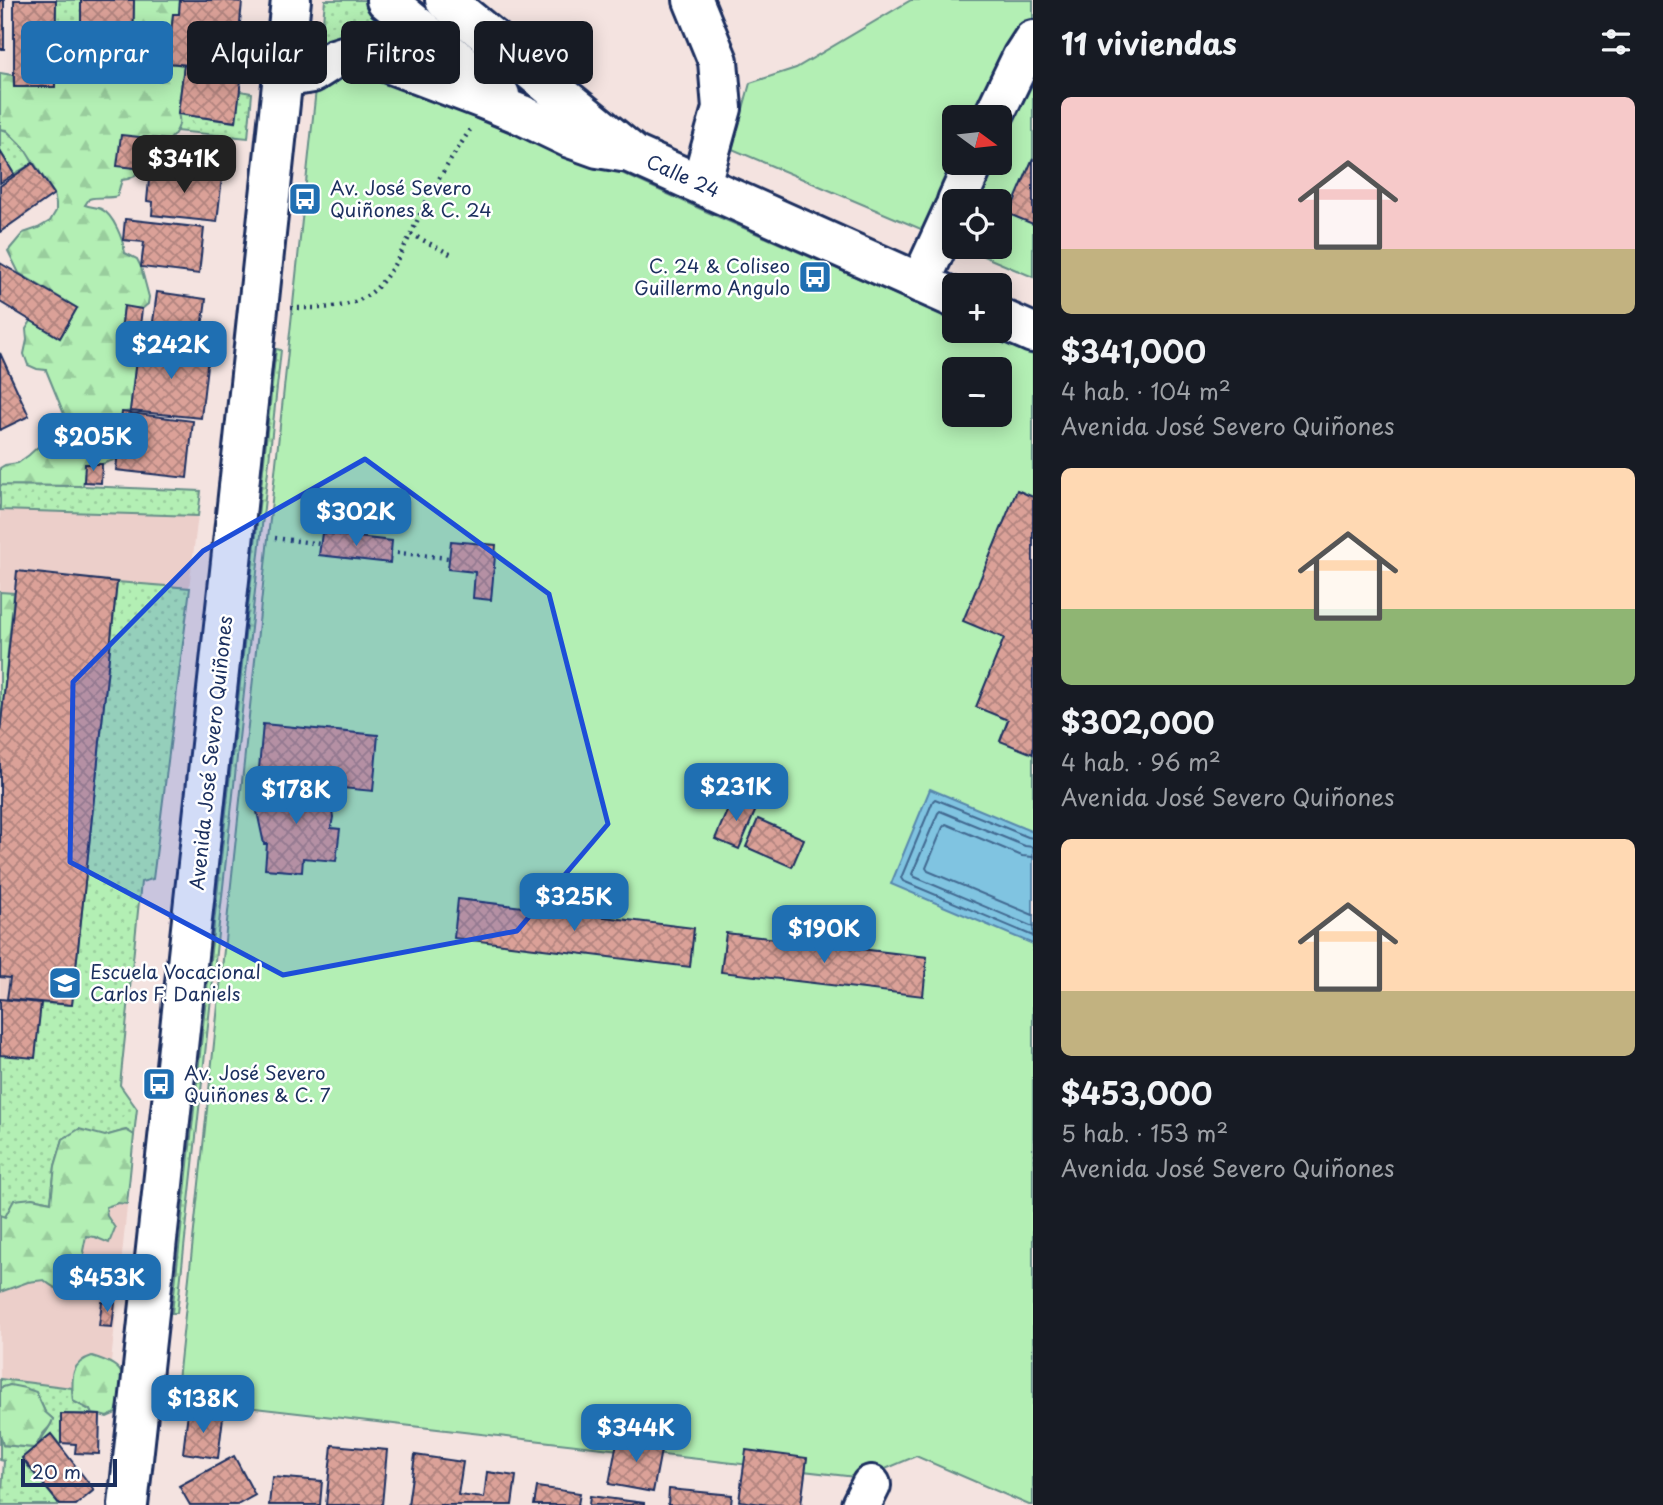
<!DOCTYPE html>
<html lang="es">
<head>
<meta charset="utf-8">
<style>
	:root { --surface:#171b24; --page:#242831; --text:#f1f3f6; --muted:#9ea1a6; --accent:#1f6fb2 }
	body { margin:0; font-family:"Playpen Sans",sans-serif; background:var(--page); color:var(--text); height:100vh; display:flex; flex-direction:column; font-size:26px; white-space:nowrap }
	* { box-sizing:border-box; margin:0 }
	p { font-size:23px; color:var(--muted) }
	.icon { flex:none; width:38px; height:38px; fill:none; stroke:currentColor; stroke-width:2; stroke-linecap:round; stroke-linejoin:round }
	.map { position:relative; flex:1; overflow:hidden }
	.side { display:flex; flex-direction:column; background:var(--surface); width:630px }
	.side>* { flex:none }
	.top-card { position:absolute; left:21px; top:21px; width:665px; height:63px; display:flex; gap:14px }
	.needle { width:46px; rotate:105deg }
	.buttons { position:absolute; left:942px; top:105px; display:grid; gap:14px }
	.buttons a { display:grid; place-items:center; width:70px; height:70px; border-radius:10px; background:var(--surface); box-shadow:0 4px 18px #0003; font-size:35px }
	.scale { position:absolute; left:21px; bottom:18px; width:96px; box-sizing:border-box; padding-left:7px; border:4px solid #1b2f5e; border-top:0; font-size:19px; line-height:24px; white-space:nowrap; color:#1b2f5e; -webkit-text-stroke:5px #fff; paint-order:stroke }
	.price { position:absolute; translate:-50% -60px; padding:0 16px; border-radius:14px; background:var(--accent); color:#fff; font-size:23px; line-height:46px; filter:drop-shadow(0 2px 4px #0008) }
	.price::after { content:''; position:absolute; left:50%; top:42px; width:21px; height:16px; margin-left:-10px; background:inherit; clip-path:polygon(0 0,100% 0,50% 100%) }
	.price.current { background:#222; color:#fff }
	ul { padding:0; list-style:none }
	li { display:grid; align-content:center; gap:14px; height:371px; padding:0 28px }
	li span { display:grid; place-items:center; height:217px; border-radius:10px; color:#555 }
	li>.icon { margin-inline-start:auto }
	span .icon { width:126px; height:126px; fill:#fffc; stroke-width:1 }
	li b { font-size:30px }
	h2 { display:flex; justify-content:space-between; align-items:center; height:84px; padding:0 28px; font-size:30px }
	.tag { padding:0 24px; border-radius:10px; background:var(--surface); box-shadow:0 4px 18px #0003; font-size:24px; line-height:63px }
	.tag.current { background:var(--accent); color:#fff }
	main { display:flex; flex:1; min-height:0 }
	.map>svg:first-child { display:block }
	.built { fill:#eccfca }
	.grass { fill:url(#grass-dots); stroke:#678f89; stroke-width:2 }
	.forest { fill:url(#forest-firs); stroke:#678f89; stroke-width:2 }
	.garden { fill:#b3efb4; stroke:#678f89; stroke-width:2; fill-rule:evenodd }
	.water { fill:#80c4e1; stroke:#5888ad; stroke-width:2 }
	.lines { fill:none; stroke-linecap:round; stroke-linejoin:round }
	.shore { stroke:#436b92; stroke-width:2 }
	.building { fill:url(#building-cross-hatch); stroke:#1b2f5e; stroke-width:2 }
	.minor-casing { stroke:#1b2f5e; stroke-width:44 }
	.path { stroke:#1b2f5e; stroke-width:4.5; stroke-dasharray:2 5; stroke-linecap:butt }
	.minor { stroke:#fff; stroke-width:38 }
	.marked { fill:#1d4ed8; fill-opacity:0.2; stroke:#1d4ed8; stroke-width:5; stroke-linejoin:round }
	.labels { text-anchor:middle; stroke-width:5; stroke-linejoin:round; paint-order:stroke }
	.street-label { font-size:19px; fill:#1b2f5e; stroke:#fff }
	.poi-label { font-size:19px; fill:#1b2f5e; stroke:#fff; text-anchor:start }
</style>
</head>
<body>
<main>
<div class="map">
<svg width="1033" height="1505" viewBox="0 0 1033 1505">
	<defs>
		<pattern id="grass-dots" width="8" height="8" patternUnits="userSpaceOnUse" patternTransform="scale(1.75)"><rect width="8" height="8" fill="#b3efb4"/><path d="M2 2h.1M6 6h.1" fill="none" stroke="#99cd9d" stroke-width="1.8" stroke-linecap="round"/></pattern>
		<pattern id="forest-firs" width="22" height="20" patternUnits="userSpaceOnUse" patternTransform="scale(1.75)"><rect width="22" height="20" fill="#b3efb4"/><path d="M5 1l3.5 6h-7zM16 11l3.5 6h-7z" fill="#99cd9d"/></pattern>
		<pattern id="building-cross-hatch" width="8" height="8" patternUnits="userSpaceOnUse" patternTransform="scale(1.75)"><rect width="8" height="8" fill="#dba198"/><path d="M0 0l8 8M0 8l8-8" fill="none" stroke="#b1847f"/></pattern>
	</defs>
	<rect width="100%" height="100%" fill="#f4e3e0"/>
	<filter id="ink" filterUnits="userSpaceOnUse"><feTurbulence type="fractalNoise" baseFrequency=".0143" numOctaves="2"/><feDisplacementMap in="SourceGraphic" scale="14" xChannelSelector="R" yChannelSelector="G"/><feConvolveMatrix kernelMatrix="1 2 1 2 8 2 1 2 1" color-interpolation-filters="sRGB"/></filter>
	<g filter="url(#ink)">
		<polygon class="built" points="0,485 83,486 201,491 153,879 141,882 120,1085 137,1109 108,1392 0,1379"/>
		<g class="grass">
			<polygon points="56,0 81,0 81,56 68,62 55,71"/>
			<polygon points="325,0 367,0 374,3 462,73 320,53"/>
			<polygon points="240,91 252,93 248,138 175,131 178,127 178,114 235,122"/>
			<path d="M0 129C15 131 26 150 33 163L14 174 0 151Z"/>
			<polygon points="276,349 281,350 177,1313 172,1313"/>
			<polygon points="0,485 83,486 201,491 198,516 0,510"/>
			<polygon points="117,582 190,588 153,879 141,882 120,1085 137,1109 134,1135 126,1130 105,1136 63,1139 55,1166 51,1202 32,1198 5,1217 0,1215 0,1054 34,1058 41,1003 72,1005"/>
			<path d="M0 1379 72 1388 73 1401 90 1410 92 1414H62L61 1443 60 1445 51 1434 39 1444C43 1434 50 1429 53 1419L45 1412 41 1403 10 1385 0 1388Z"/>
			<polygon points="0,1434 3,1445 34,1448 22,1459 60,1505 1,1505 4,1461 0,1460"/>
		</g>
		<g class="forest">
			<path d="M134 0H180L179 14H173L169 63 184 65 178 114C188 139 141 154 135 176L128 179 122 180 117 196C108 199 99 196 89 199L85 205C90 207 97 207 101 209 114 215 123 240 125 253L137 259 141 267 149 297 148 304 142 309 124 307 121 331 139 334 130 411 122 413 117 459 102 464H86L83 486 0 485V468L5 465 18 463 29 455 41 444 55 438 64 423V414L46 370 37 369 28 365 24 354 27 340 26 329 31 321 77 308 19 273 8 251 23 233 38 228 50 221 56 211V204L54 194 25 149 6 130 0 129V73L13 75 14 87H55V71L68 62 81 56H133Z"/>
			<polygon points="0,592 14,593 1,721 0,721"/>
			<path d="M79 1129 105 1136 126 1130 134 1135 127 1204 118 1203 106 1207 107 1216 115 1228 109 1243 95 1237 86 1236 83 1251 88 1265 83 1281 72 1291C60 1291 53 1288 44 1280L28 1282 0 1292V1215L5 1217 14 1200 32 1198 51 1202 55 1166 63 1139Z"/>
			<path d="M92 1356C131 1368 126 1378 116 1413L107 1417 100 1415 92 1414 90 1410 73 1401C72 1380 69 1363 92 1356Z"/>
			<path d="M10 1385 25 1388 36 1392 45 1412 53 1419C49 1430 48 1427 42 1435 39 1440 39 1443 34 1448L3 1445 0 1434V1388Z"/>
		</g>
		<g class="garden">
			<path d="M911 0H1033V277L962 247H999V201H954V243L732 149 750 83 796 68ZM954 117H999V163H954Z"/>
			<path d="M344 66 448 94 705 211 954 320V331H977L1033 355V1505H1029L916 1456 864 1478 176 1399 316 89ZM954 369H999V415H954Z"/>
		</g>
		<polygon class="water" points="930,789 1033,832 1033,944 891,884"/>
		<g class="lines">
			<g class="shore">
				<polyline points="1033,838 1028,837 935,799 933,801 901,878 903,881 1033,936"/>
				<polyline points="1033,847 1025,846 940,811 938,813 912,874 915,877 1033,927"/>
				<polyline points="1033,857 1022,856 946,824 943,827 926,868 928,871 1033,915"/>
			</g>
		</g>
		<g class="building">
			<rect x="0" y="0" width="4" height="49"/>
			<polygon points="14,0 56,0 55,87 14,87"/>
			<polygon points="81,0 134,0 133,56 81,56"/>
			<polygon points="180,0 223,0 242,2 237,54 243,54 242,70 168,63 173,14 179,14"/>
			<polygon points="184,65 242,72 236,122 178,114"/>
			<polygon points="121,135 223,146 219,177 117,166"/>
			<polygon points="0,151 14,174 0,183"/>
			<polygon points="1033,158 1033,224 1009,214"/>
			<polygon points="33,163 54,194 0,232 0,186"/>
			<polygon points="150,169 222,178 217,222 152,215 153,202 147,201"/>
			<polygon points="125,219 204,228 199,274 141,267 144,242 123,240"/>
			<polygon points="0,263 77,308 60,338 0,302"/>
			<polygon points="157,292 206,299 200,344 168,341 169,331 152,329"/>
			<polygon points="124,306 142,309 139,334 121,332"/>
			<polygon points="168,341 200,344 199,347 209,348 201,418 130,411 137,351 166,354"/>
			<polygon points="0,353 29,416 0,430"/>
			<polygon points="122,412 193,421 187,478 116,470"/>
			<polygon points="85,464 102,464 101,483 84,482"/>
			<polygon points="1017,490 1033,497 1033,754 1000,741 1008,720 976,707 1004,638 963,621"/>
			<polygon points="322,533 392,541 390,563 319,555"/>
			<polygon points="451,541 496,545 491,600 473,598 475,572 448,569"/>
			<polygon points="17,571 117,582 72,1005 7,999 10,978 0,977 0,733"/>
			<polygon points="263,724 378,735 373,791 258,780"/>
			<polygon points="292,784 323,787 331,805 333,817 331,828 340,829 336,861 303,858 302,872 265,869 267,844 264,844 253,793"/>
			<polygon points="733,797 757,807 739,849 715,839"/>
			<polygon points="758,819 804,839 792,867 746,847"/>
			<polygon points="458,899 694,928 690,967 454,938"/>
			<polygon points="726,933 927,957 923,996 721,972"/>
			<polygon points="0,999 41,1003 35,1058 0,1055"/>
			<polygon points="102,1302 115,1303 112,1327 99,1326"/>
			<polygon points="188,1412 223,1417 218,1458 183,1453"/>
			<polygon points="61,1414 100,1415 99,1454 75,1453 76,1444 61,1443"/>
			<polygon points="51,1434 94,1490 76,1505 60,1505 22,1458"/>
			<polygon points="618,1437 662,1445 653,1492 609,1484"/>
			<polygon points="332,1445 387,1450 382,1505 326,1505"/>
			<polygon points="746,1450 807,1458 801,1505 769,1505 739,1501"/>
			<polygon points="415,1455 463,1462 458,1495 484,1498 487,1472 516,1476 512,1505 408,1505"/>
			<polygon points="234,1456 255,1495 237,1505 190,1505 179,1486"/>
			<polygon points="272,1477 322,1481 320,1505 269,1505"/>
			<polygon points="537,1487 580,1493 578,1505 534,1505"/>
			<polygon points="669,1489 732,1495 731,1505 668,1505"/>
			<polygon points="590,1496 644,1503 644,1505 589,1505"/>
		</g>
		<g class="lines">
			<defs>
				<g id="minor">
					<polyline points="386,0 500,95"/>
					<polyline points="445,0 634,155 954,298"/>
					<polyline points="693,0 718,61 722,108 701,184"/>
					<polyline points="282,78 312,73 334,59 350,54 367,55 483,99 520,114 570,138 598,148 622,152"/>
					<polyline points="993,117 1022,57 1033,40"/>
					<polyline points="957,201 974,163"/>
					<polyline points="920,283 954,209"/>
					<polyline points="999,318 1033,333"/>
					<polyline points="128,1505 230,571 291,0"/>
					<polyline points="861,1505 871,1485"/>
				</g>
			</defs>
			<use href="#minor" class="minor-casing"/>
			<g class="path">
				<polyline points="411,234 454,256"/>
				<path d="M291 308C316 308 343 310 365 297 393 281 415 223 430 194 443 172 456 151 470 130"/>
				<polyline points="275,538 321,544"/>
				<polyline points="390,552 449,558"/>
			</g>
			<use href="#minor" class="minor"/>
		</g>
	</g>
	<path class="marked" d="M365 459 549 594 608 824 517 931 283 975 70 862 73 682 203 551Z"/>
	<defs>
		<symbol id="bus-square" viewBox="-11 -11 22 22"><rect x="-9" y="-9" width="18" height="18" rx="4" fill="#1f6fb2" stroke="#fff"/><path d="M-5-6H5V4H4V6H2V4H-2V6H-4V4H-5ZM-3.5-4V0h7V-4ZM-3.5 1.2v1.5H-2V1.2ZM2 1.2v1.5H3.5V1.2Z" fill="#fff"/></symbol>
		<symbol id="school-square" viewBox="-11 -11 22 22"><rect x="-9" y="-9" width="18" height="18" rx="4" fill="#1f6fb2" stroke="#fff"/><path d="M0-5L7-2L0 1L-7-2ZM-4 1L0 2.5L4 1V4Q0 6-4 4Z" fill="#fff"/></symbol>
	</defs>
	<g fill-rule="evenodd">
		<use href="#bus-square" x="286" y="180" width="38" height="38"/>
		<use href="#bus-square" x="796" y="258" width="38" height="38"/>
		<use href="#school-square" x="46" y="964" width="38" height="38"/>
		<use href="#bus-square" x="140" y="1065" width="38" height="38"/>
	</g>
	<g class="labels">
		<g class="street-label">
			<text transform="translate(683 176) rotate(24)" y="7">Calle 24</text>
			<text transform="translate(211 753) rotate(-84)" y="7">Avenida José Severo Quiñones</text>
		</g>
		<g class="poi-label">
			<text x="330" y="195">Av. José Severo<tspan x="330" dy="22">Quiñones &amp; C. 24</tspan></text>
			<text x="790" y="273" text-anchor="end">C. 24 &amp; Coliseo<tspan x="790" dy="22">Guillermo Angulo</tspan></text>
			<text x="90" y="979">Escuela Vocacional<tspan x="90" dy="22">Carlos F. Daniels</tspan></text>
			<text x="184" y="1080">Av. José Severo<tspan x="184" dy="22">Quiñones &amp; C. 7</tspan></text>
		</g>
	</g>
</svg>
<div class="buttons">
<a><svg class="needle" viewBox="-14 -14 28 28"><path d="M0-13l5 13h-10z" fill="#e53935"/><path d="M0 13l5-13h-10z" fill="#9ea1a6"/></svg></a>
<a><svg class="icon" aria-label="locate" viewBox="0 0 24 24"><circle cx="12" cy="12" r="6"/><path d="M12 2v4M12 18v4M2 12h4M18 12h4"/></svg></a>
<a>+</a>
<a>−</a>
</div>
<div class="scale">20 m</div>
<b class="price current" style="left:184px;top:195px">$341K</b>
<b class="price" style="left:171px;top:381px">$242K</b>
<b class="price" style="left:93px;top:473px">$205K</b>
<b class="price" style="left:356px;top:548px">$302K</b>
<b class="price" style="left:736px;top:823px">$231K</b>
<b class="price" style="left:296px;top:826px">$178K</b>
<b class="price" style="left:574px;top:933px">$325K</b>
<b class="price" style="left:824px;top:965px">$190K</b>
<b class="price" style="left:107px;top:1314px">$453K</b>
<b class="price" style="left:203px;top:1435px">$138K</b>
<b class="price" style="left:636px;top:1464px">$344K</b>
<div class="top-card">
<a class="tag current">Comprar</a>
<a class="tag">Alquilar</a>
<a class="tag">Filtros</a>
<a class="tag">Nuevo</a>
</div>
</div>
<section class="side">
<h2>11 viviendas<svg class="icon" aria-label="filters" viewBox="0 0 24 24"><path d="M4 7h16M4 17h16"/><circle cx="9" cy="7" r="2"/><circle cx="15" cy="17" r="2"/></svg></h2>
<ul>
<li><span style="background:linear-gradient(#f6c9c9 70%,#c2b280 0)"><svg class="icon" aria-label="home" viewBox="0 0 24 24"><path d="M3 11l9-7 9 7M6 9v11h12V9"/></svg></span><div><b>$341,000</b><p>4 hab. · 104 m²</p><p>Avenida José Severo Quiñones</p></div></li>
<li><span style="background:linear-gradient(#ffd9b3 65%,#8fb573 0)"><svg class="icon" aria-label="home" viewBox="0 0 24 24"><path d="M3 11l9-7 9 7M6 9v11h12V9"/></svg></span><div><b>$302,000</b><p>4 hab. · 96 m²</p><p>Avenida José Severo Quiñones</p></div></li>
<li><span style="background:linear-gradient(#ffd9b3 70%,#c2b280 0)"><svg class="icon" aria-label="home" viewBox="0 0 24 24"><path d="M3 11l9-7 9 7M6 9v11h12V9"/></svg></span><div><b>$453,000</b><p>5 hab. · 153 m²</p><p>Avenida José Severo Quiñones</p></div></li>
</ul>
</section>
</main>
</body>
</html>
